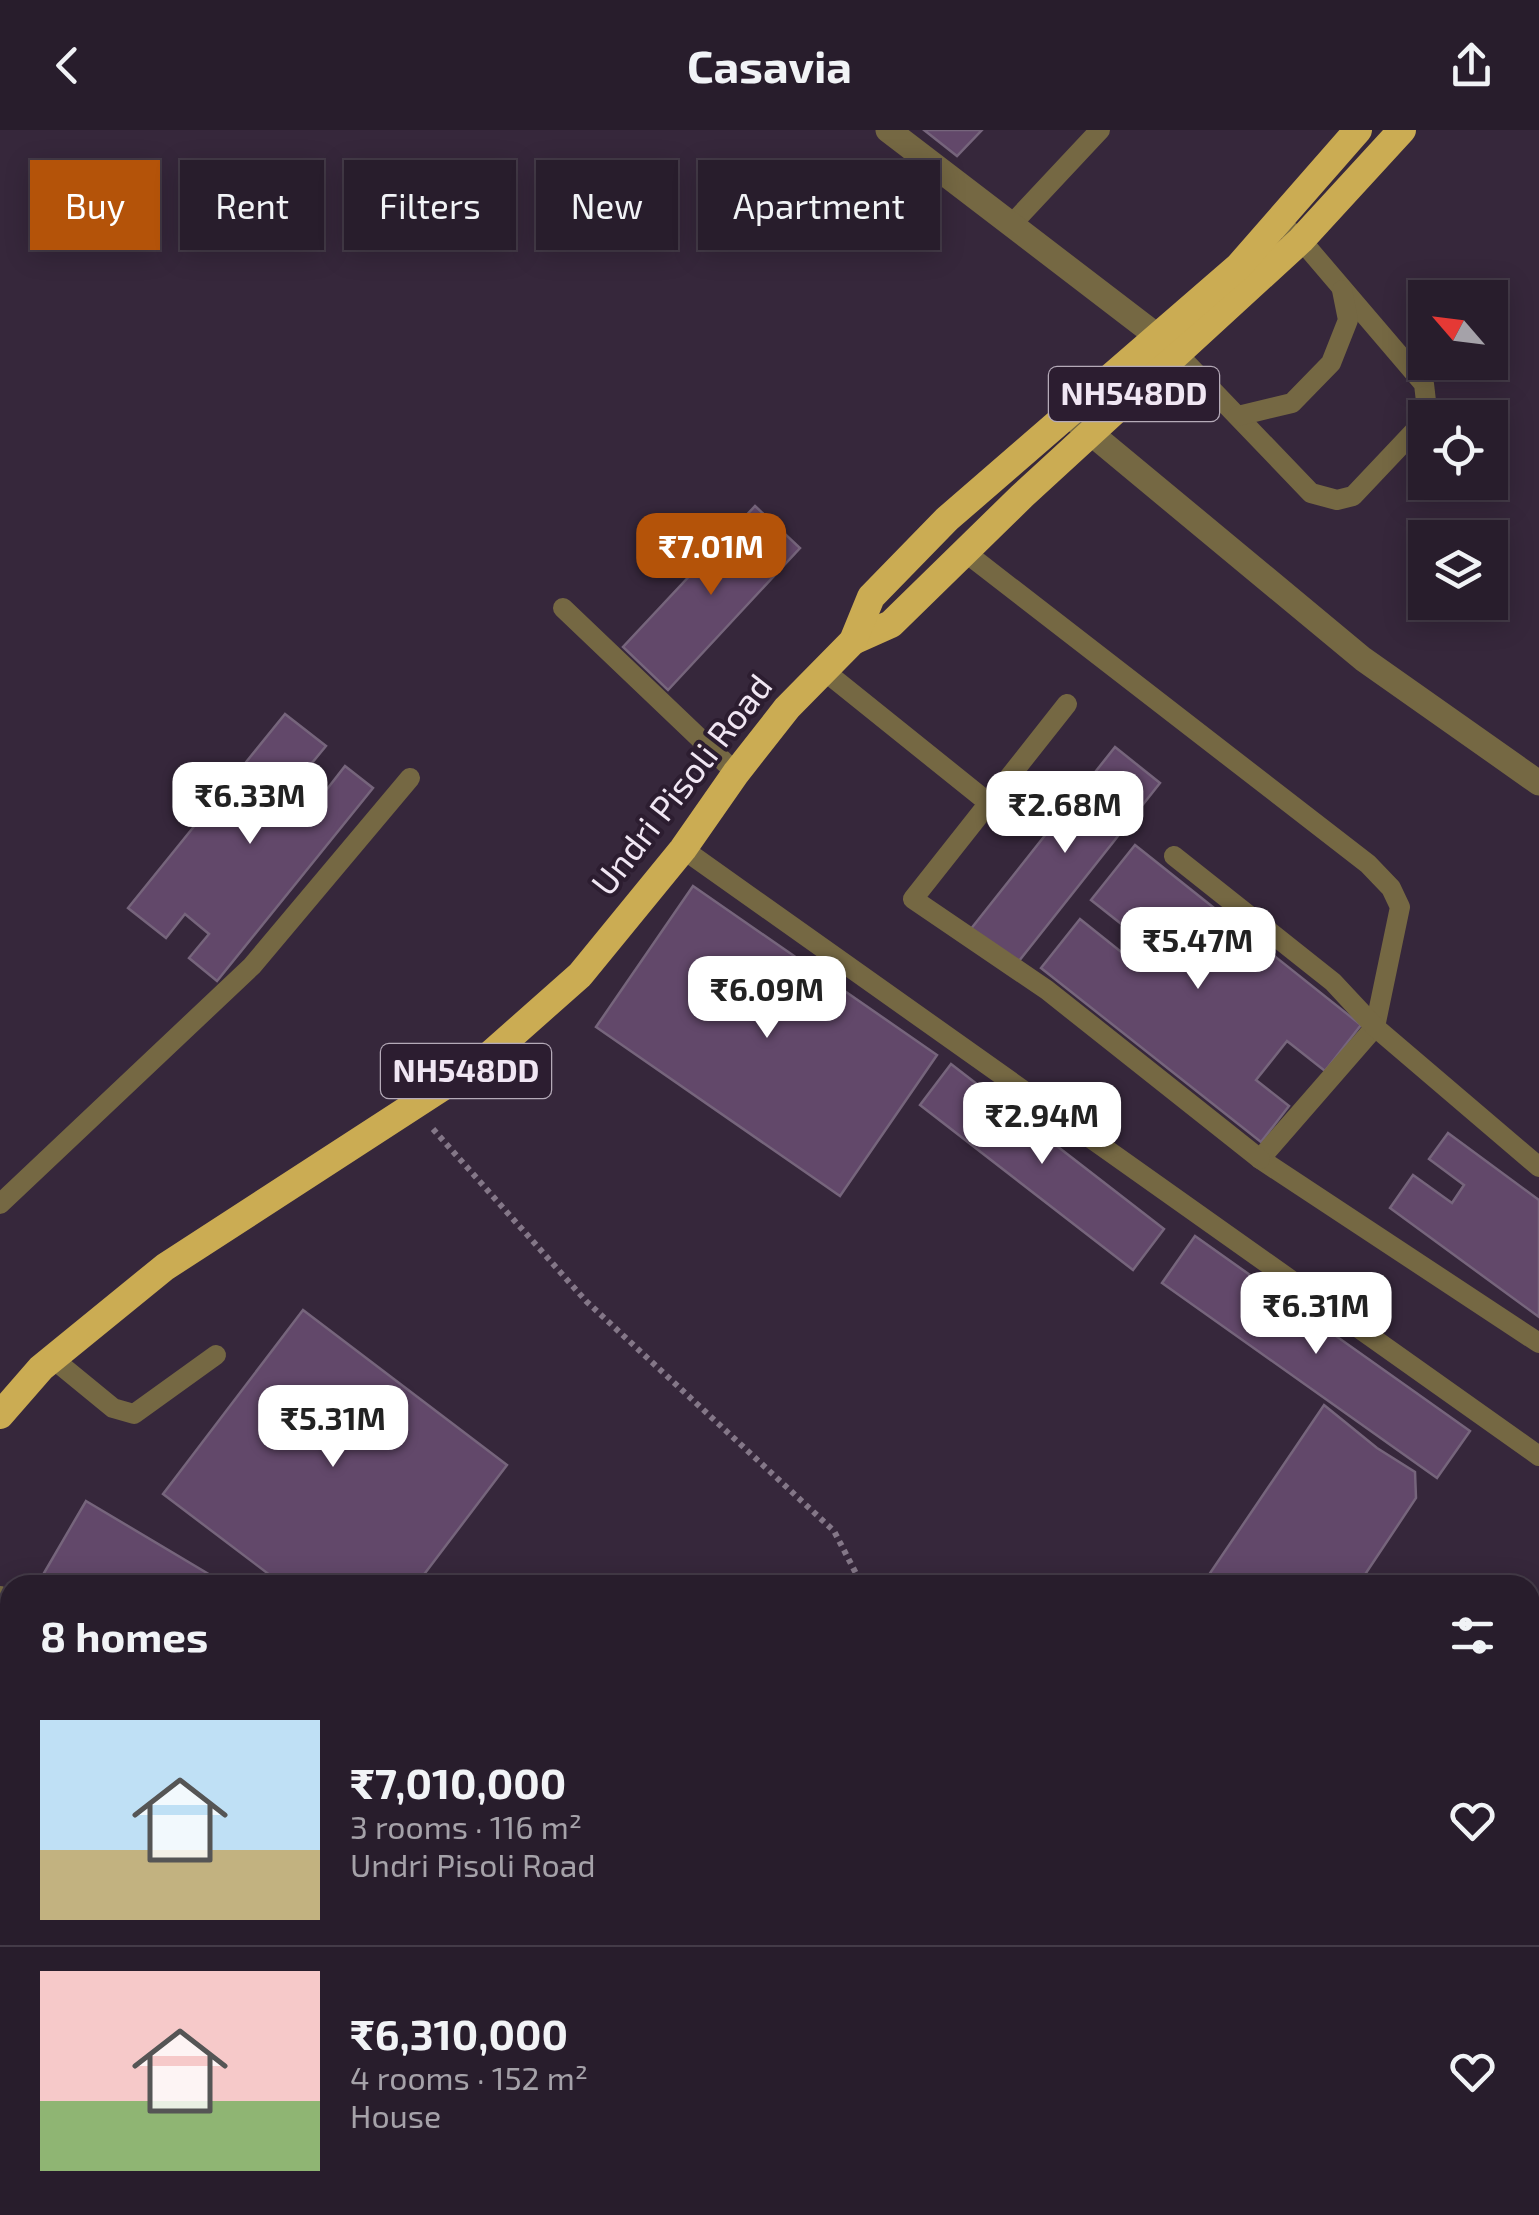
<!DOCTYPE html>
<html lang="en">
<head>
<meta charset="utf-8">
<style>
	:root { --surface:#281d2c; --page:#302634; --text:#f1f3f6; --muted:#a5a2a9; --line:#443b48; --accent:#b45309 }
	body { margin:0; font-family:"Exo 2",sans-serif; background:var(--page); color:var(--text); height:100vh; display:flex; flex-direction:column; font-size:38px; white-space:nowrap }
	* { box-sizing:border-box; margin:0 }
	p { font-size:32px; color:var(--muted) }
	.icon { flex:none; width:55px; height:55px; fill:none; stroke:currentColor; stroke-width:2; stroke-linecap:round; stroke-linejoin:round }
	.map { position:relative; flex:1; overflow:hidden }
	.side { position:absolute; left:0px; top:1445px; width:1540px; height:640px; display:flex; flex-direction:column; background:var(--surface); border-radius:30px 30px 0 0; box-shadow:0 5px 25px #0003,0 0 0 2px var(--line) }
	.side>* { flex:none }
	.top-card { position:absolute; left:30px; top:30px; width:1000px; height:90px; display:flex; gap:20px }
	.needle { width:65px; rotate:298deg }
	.fabs { position:absolute; left:1408px; top:150px; display:grid; gap:20px }
	.fabs a { display:grid; place-items:center; width:100px; height:100px; border-radius:0px; background:var(--surface); box-shadow:0 5px 25px #0003,0 0 0 2px var(--line); font-size:50px }
	.price { position:absolute; translate:-50% -85px; padding:0 22px; border-radius:20px; background:#fff; color:#222; font-size:32px; line-height:65px; filter:drop-shadow(0 2px 5px #0008) }
	.price::after { content:''; position:absolute; left:50%; top:60px; width:30px; height:22px; margin-left:-15px; background:inherit; clip-path:polygon(0 0,100% 0,50% 100%) }
	.price.on { background:var(--accent); color:#fff }
	ul { padding:0; list-style:none }
	li { display:flex; align-items:center; gap:30px; height:250px; padding:0 40px }
	li+li { border-top:2px solid var(--line) }
	li span { display:grid; place-items:center; flex:none; width:280px; height:200px; border-radius:0px; color:#555 }
	li>.icon { margin-inline-start:auto }
	span .icon { width:120px; height:120px; fill:#fffc; stroke-width:1 }
	li b { font-size:42px }
	h2 { display:flex; justify-content:space-between; align-items:center; height:120px; padding:0 40px; font-size:42px }
	.pill { padding:0 35px; border-radius:0px; background:var(--surface); box-shadow:0 5px 25px #0003,0 0 0 2px var(--line); font-size:35px; line-height:90px }
	.pill.on { background:var(--accent); color:#fff }
	header { display:flex; justify-content:space-between; align-items:center; height:130px; padding:0 40px; background:var(--surface); font-size:45px; font-weight:700 }
	.map>svg:first-child { display:block }
	.building { fill:#62486a; stroke:#76657c; stroke-width:2.5 }
	.lines { fill:none; stroke-linecap:round; stroke-linejoin:round }
	.path { stroke:#847788; stroke-width:6; stroke-dasharray:5 5; stroke-linecap:butt }
	.service { stroke:#756843; stroke-width:20 }
	.minor { stroke:#756843; stroke-width:25 }
	.trunk { stroke:#cbac53; stroke-width:28 }
	.labels { text-anchor:middle; stroke-width:8; stroke-linejoin:round; paint-order:stroke }
	.shield { fill:#2c1d30; stroke:#b5aab8; stroke-width:2.5 }
	.shield-label { font-size:32px; font-weight:bold; fill:#f0e6f3 }
	.street-label { font-size:35px; fill:#f0e6f3; stroke:#2c1d30 }
</style>
</head>
<body>
<header><svg class="icon" aria-label="back" viewBox="0 0 24 24"><path d="M15 5l-7 7 7 7"/></svg>Casavia<svg class="icon" aria-label="share" viewBox="0 0 24 24"><path d="M12 15V3M7 8l5-5 5 5M5 13v7h14v-7"/></svg></header>
<div class="map">
<svg width="1539" height="2085" viewBox="0 0 1539 2085">
	<rect width="100%" height="100%" fill="#36273b"/>
	<g class="building">
		<polygon points="924,0 982,0 957,26"/>
		<polygon points="755,376 800,418 668,560 623,517"/>
		<polygon points="285,584 326,616 302,645 324,663 345,636 373,658 217,851 189,828 209,804 185,784 166,808 128,778"/>
		<polygon points="1115,617 1160,653 1015,836 970,800"/>
		<polygon points="1135,715 1361,895 1325,941 1287,911 1256,950 1289,976 1261,1012 1041,838 1080,789 1125,825 1139,808 1091,770"/>
		<polygon points="693,756 937,925 840,1066 596,897"/>
		<polygon points="951,934 1164,1099 1133,1140 920,975"/>
		<polygon points="1448,1003 1539,1070 1539,1187 1390,1078 1413,1045 1452,1073 1464,1055 1429,1029"/>
		<polygon points="1195,1106 1470,1301 1437,1348 1162,1153"/>
		<polygon points="303,1180 507,1335 416,1455 283,1455 163,1364"/>
		<polygon points="1324,1275 1377,1318 1415,1342 1416,1368 1358,1455 1202,1455"/>
		<polygon points="86,1371 227,1455 37,1455"/>
		<polygon points="10,1517 10,1597 0,1591 0,1535"/>
		<polygon points="0,1892 10,1901 10,1999 0,2011"/>
	</g>
	<g class="lines">
		<g class="path">
			<polyline points="433,999 586,1171 834,1401 862,1455"/>
			<polyline points="1360,2075 1375,2085"/>
		</g>
		<g class="service">
			<polyline points="1012,94 1100,0"/>
			<polyline points="1169,215 1311,363 1337,370 1353,366 1422,293 1427,280 1424,254 1301,110 1278,92"/>
			<polyline points="1238,286 1292,273 1331,233 1348,190 1342,160"/>
			<polyline points="965,422 1368,734 1391,758 1400,777 1375,897 1260,1029 1539,1213"/>
			<polyline points="563,478 736,643"/>
			<polyline points="822,539 990,674"/>
			<polyline points="1067,574 913,769 1047,860 1260,1029"/>
			<polyline points="683,719 1539,1326"/>
			<polyline points="1174,726 1333,852 1375,897 1539,1037"/>
			<polyline points="0,1074 252,836 410,648"/>
			<polyline points="52,1228 113,1278 134,1284 216,1225"/>
			<polyline points="0,1466 10,1472"/>
			<polyline points="692,2075 708,2085"/>
		</g>
		<g class="minor">
			<polyline points="888,0 1157,206"/>
			<polyline points="1075,290 1363,529 1539,653"/>
			<polyline points="0,1851 10,1857"/>
			<polyline points="287,2075 295,2085"/>
		</g>
		<g class="trunk">
			<polyline points="853,511 891,494 1022,366 1301,110 1402,0"/>
			<polyline points="0,1285 41,1238 165,1137 484,930 580,845 683,719 736,643 787,578 853,511 871,467 947,389 1239,136 1358,0"/>
		</g>
	</g>
	<g class="labels">
		<g class="shield">
			<rect x="1049" y="237" width="170" height="54" rx="8"/>
			<rect x="381" y="914" width="170" height="54" rx="8"/>
		</g>
		<g class="shield-label">
			<text x="1134" y="275">NH548DD</text>
			<text x="466" y="952">NH548DD</text>
		</g>
		<g class="street-label">
			<text transform="translate(682 655) rotate(-52)" y="12">Undri Pisoli Road</text>
		</g>
	</g>
</svg>
<div class="fabs">
<a><svg class="needle" viewBox="-14 -14 28 28"><path d="M0-13l5 13h-10z" fill="#e53935"/><path d="M0 13l5-13h-10z" fill="#a5a2a9"/></svg></a>
<a><svg class="icon" aria-label="locate" viewBox="0 0 24 24"><circle cx="12" cy="12" r="6"/><path d="M12 2v4M12 18v4M2 12h4M18 12h4"/></svg></a>
<a><svg class="icon" aria-label="layers" viewBox="0 0 24 24"><path d="M12 4l9 5-9 5-9-5zM3 14l9 5 9-5"/></svg></a>
</div>
<b class="price on" style="left:711px;top:468px">₹7.01M</b>
<b class="price" style="left:250px;top:717px">₹6.33M</b>
<b class="price" style="left:1065px;top:726px">₹2.68M</b>
<b class="price" style="left:1198px;top:862px">₹5.47M</b>
<b class="price" style="left:767px;top:911px">₹6.09M</b>
<b class="price" style="left:1042px;top:1037px">₹2.94M</b>
<b class="price" style="left:1316px;top:1227px">₹6.31M</b>
<b class="price" style="left:333px;top:1340px">₹5.31M</b>
<div class="top-card">
<a class="pill on">Buy</a>
<a class="pill">Rent</a>
<a class="pill">Filters</a>
<a class="pill">New</a>
<a class="pill">Apartment</a>
</div>
<section class="side">
<h2>8 homes<svg class="icon" aria-label="filters" viewBox="0 0 24 24"><path d="M4 7h16M4 17h16"/><circle cx="9" cy="7" r="2"/><circle cx="15" cy="17" r="2"/></svg></h2>
<ul>
<li><span style="background:linear-gradient(#bfe0f5 65%,#c2b280 0)"><svg class="icon" aria-label="home" viewBox="0 0 24 24"><path d="M3 11l9-7 9 7M6 9v11h12V9"/></svg></span><div><b>₹7,010,000</b><p>3 rooms · 116 m²</p><p>Undri Pisoli Road</p></div><svg class="icon" aria-label="heart" viewBox="0 0 24 24"><path d="M12 20l-8-8c-3-5 5-10 8-4 3-6 11-1 8 4z"/></svg></li>
<li><span style="background:linear-gradient(#f6c9c9 65%,#8fb573 0)"><svg class="icon" aria-label="home" viewBox="0 0 24 24"><path d="M3 11l9-7 9 7M6 9v11h12V9"/></svg></span><div><b>₹6,310,000</b><p>4 rooms · 152 m²</p><p>House</p></div><svg class="icon" aria-label="heart" viewBox="0 0 24 24"><path d="M12 20l-8-8c-3-5 5-10 8-4 3-6 11-1 8 4z"/></svg></li>
</ul>
</section>
</div>
</body>
</html>
